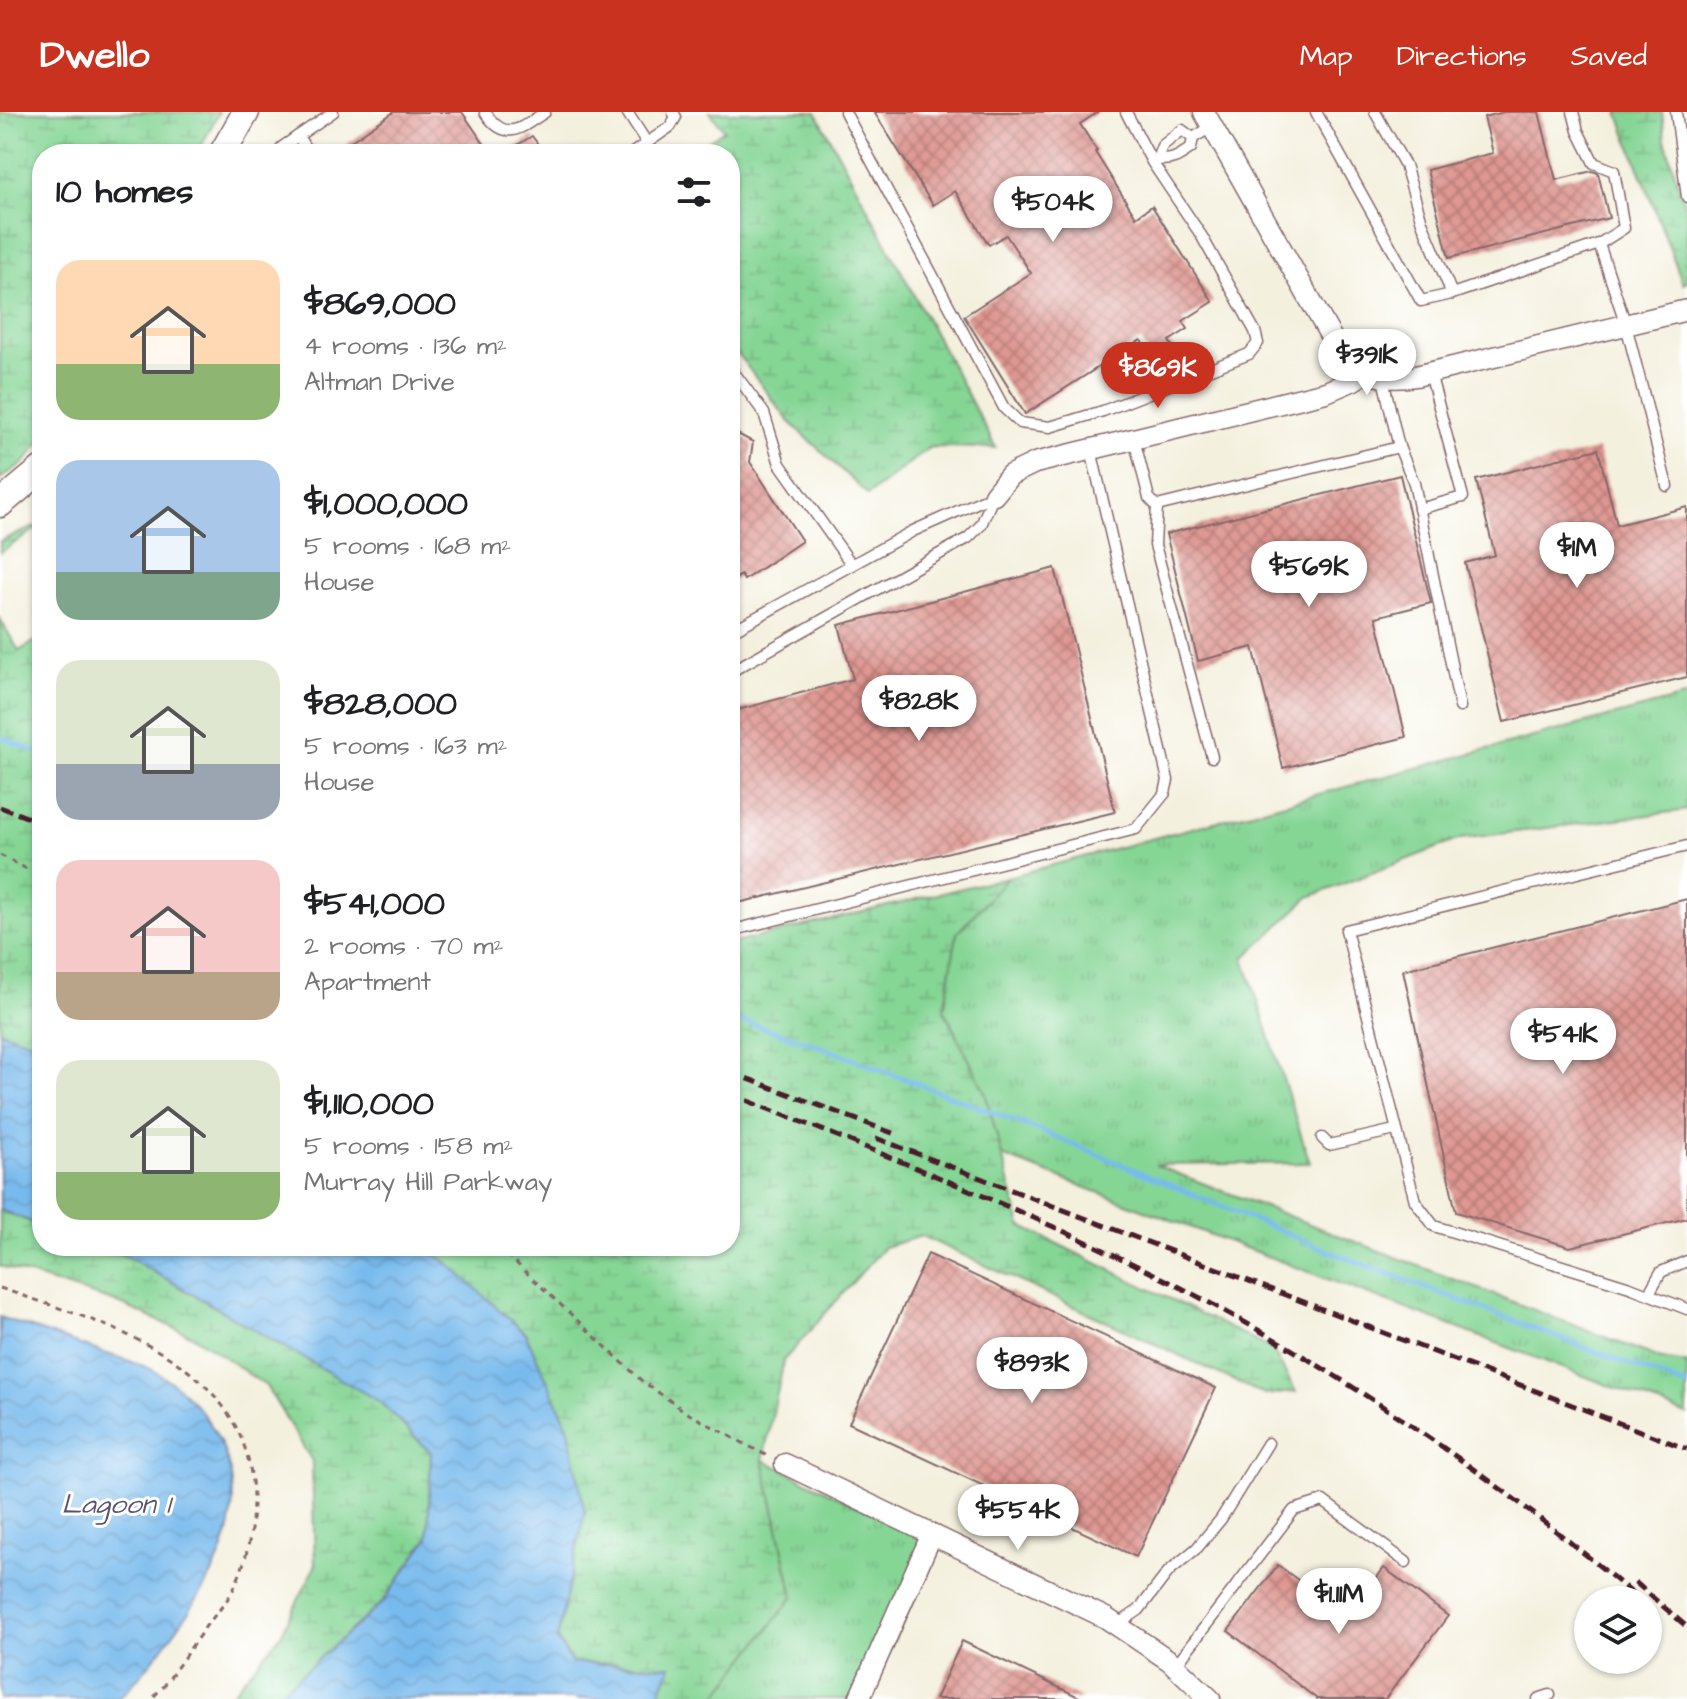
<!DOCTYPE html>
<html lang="en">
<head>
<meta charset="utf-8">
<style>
	:root { --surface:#fff; --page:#f2f2f2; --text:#202124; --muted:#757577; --accent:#c8321e }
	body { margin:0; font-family:"Architects Daughter",sans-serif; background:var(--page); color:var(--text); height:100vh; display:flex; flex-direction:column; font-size:30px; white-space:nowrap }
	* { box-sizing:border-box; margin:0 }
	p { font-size:26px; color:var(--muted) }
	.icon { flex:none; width:44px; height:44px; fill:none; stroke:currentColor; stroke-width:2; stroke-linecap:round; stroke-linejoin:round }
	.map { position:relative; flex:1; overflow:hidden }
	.panel { position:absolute; left:32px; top:32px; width:708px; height:1112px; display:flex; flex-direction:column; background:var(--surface); border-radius:32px; box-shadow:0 2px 6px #0004 }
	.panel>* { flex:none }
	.fabs { position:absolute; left:1574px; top:1474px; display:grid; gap:16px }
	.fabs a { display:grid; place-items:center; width:88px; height:88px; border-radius:50%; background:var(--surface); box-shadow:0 2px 6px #0004; font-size:40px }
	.price { position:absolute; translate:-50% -68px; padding:0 18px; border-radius:28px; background:#fff; color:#222; font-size:26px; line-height:52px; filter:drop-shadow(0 2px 4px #0008) }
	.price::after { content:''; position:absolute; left:50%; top:48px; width:24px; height:18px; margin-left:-12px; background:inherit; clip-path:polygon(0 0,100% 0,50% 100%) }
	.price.selected { background:var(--accent); color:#fff }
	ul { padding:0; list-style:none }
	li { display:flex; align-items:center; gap:24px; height:200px; padding:0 24px }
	li span { display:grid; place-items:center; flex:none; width:224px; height:160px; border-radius:24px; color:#555 }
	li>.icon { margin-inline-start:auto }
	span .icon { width:96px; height:96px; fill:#fffc; stroke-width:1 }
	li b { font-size:34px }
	h2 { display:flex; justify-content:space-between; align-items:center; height:96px; padding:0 24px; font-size:34px }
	header { display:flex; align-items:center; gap:48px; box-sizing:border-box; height:112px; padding:0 40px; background:var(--accent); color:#fff }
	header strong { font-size:38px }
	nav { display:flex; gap:44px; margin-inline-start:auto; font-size:28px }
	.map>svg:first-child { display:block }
	.grass { fill:url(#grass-tufts); stroke:#687a60; stroke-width:2 }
	.wetland { fill:url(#wetland-marsh); stroke:#687a60; stroke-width:2 }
	.water { fill:url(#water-waves); stroke:#606c8c; stroke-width:2 }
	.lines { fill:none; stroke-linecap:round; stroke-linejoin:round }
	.stream { stroke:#77baed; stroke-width:5 }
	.building { fill:url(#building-cross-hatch) }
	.service-casing { stroke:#86686a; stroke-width:13 }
	.minor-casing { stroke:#86686a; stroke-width:23 }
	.tertiary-casing { stroke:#86686a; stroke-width:29 }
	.path { stroke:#86686a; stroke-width:3; stroke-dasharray:6 6; stroke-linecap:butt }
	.service { stroke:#fff; stroke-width:10 }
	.minor { stroke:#fff; stroke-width:20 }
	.tertiary { stroke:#fff; stroke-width:26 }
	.rail { stroke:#4a1f2b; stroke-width:5; stroke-dasharray:12 6; stroke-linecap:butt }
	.labels { text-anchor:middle; stroke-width:6; stroke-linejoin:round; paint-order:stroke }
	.water-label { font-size:28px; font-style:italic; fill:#5a556f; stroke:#fff }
</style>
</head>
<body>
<header>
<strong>Dwello</strong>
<nav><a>Map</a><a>Directions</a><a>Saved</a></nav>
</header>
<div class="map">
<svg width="1687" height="1587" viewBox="0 0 1687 1587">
	<defs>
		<pattern id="grass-tufts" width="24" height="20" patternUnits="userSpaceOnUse" patternTransform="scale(2)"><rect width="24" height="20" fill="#85d595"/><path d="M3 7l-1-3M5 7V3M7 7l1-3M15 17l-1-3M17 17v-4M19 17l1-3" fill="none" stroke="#74b681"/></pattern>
		<pattern id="wetland-marsh" width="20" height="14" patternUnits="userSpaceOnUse" patternTransform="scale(2)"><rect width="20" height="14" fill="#85d595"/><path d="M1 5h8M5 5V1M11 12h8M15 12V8" fill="none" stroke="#74b681"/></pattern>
		<pattern id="water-waves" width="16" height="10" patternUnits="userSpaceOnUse" patternTransform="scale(2)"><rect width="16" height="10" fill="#77baed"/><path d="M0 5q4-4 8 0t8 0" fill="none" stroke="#689fcb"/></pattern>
		<pattern id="building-cross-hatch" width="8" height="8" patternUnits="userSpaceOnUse" patternTransform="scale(2)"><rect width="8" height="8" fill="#df9792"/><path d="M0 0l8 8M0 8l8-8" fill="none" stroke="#b77b77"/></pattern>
	</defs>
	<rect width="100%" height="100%" fill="#fff"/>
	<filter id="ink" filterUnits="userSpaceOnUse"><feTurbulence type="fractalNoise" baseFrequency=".0125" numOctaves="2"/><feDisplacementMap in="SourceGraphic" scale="16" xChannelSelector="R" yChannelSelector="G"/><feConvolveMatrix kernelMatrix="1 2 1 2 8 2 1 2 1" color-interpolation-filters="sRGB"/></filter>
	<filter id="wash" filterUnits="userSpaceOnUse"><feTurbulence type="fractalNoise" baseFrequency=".006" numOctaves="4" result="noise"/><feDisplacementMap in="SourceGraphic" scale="32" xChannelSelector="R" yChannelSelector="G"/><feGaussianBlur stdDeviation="1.8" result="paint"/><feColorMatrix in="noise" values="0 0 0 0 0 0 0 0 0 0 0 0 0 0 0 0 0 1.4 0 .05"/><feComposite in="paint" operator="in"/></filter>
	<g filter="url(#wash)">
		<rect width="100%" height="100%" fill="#f4f0de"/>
		<g class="grass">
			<polygon points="1687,584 1687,698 1460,727 1309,785 1244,846 1310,1051 1155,1053 1662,1247 1687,1251 1687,1303 1002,1044 985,980 944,898 957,821 1008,765"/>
			<polygon points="763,1348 940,1434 865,1587 714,1587 793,1485"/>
		</g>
		<g class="wetland">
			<polygon points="0,0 219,0 197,42 42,42 42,328 24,351 0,367"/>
			<polygon points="710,0 816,0 996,336 930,335 868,383 788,308 730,232 730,42 690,42 724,18"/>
			<polygon points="1618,0 1662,0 1665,27 1687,103 1687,169 1683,172"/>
			<polygon points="42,412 42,413 0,441 0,429"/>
			<polygon points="0,507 19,539 42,525 42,934 0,919"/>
			<polygon points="1008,765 957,821 944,898 985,980 1021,1114 1272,1237 1296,1280 1265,1283 922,1124 884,1135 784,1248 763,1348 793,1485 714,1587 634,1587 659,1582 634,1552 572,1551 557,1526 585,1400 423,1134 730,1134 730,832"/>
			<polygon points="0,1098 42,1114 42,1134 99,1134 128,1145 380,1290 431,1341 428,1426 382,1491 273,1587 227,1587 280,1524 315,1455 312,1349 266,1274 195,1225 116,1190 0,1154"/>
		</g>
		<g class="water">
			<polygon points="0,919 42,934 42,1114 0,1098"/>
			<polygon points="99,1134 423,1134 448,1151 526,1222 568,1314 585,1400 557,1527 572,1551 671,1554 659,1582 634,1587 273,1587 382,1491 428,1426 431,1341 380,1290 128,1145"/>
			<path d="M0 1205C35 1217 70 1229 104 1241 123 1247 144 1252 161 1263 181 1275 200 1296 212 1315 258 1391 220 1459 173 1522 156 1545 139 1567 118 1587H0Z"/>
		</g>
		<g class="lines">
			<g class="stream">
				<polyline points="0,625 42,642"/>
				<polyline points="730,905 811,931 1039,1018 1331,1140 1687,1274"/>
			</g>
		</g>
		<g id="blocks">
			<g class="building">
				<polygon points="394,0 462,0 491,42 332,42"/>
				<polygon points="874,0 1098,0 1080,12 1097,39 1095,40 1136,105 1152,94 1213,190 1183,209 1188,217 1169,229 1175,239 1156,251 1141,228 1025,302 964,204 1031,161 1006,123 989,133 955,79 933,93"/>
				<polygon points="1504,0 1539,0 1556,68 1592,59 1598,61 1609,106 1449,146 1427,58 1493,41 1484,5"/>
				<polygon points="532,24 545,42 503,42"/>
				<polygon points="730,318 753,330 750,350 802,429 744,468 741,463 730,471"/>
				<polygon points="1598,337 1617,413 1687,395 1687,565 1504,610 1465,451 1495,443 1476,368"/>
				<polygon points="1400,363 1431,491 1376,505 1406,625 1283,656 1253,535 1198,549 1166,422"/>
				<polygon points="1055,456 1115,700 730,793 730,600 853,567 839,513"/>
				<polygon points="1687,787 1687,1106 1570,1135 1456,1100 1403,858"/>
				<polygon points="928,1142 1216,1276 1136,1445 849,1311"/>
				<polygon points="1278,1453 1347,1505 1384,1456 1448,1504 1385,1587 1317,1587 1228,1519"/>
				<polygon points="962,1529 1083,1587 935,1587"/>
			</g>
		</g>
	</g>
	<g filter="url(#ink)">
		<use href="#blocks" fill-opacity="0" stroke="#86686a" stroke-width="2"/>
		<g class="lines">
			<defs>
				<g id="service">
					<path d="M485 0C505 31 520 17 545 0"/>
					<polyline points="627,0 647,31"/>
					<polyline points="845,0 1004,296 1020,311 1050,315 1103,299 1249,242 1258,231 1255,219 1201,123 1152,50 1126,0"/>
					<polyline points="1316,0 1421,189 1452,182"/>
					<polyline points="1375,0 1405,53 1422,110 1452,182 1599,132 1626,213 1667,374"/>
					<polyline points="1573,0 1578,19 1594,51 1614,59 1624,116 1599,132"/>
					<polyline points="1676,0 1687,85"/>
					<polyline points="298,24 309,42"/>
					<path d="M1193 26 1182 18 1162 34 1157 47C1172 50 1179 44 1191 36L1193 26 1213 14"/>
					<polyline points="279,42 282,35 333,0"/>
					<polyline points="631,42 670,15 676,5 673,0"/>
					<polyline points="730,255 764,301 780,352 852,453"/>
					<polyline points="1134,327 1149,386 1157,394 1399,335 1383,267"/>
					<polyline points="1399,335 1414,371 1460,595"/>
					<polyline points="1157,394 1155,433 1212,645"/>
					<polyline points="1419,397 1463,385 1430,261"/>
					<polyline points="730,520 913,419 994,383"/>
					<polyline points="730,560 968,426 981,413 994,383"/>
					<polyline points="1687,734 1346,818 1415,1089 1434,1114 1630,1175 1687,1197"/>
					<polyline points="730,819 1136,717 1165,681 1168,668 1091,338"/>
					<polyline points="1322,1026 1329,1033 1395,1018"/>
					<polyline points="1649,1181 1661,1160 1687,1149"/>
					<polyline points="1117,1513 1139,1498 1169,1459 1197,1436 1221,1407 1268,1331"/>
					<polyline points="1175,1554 1294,1398 1323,1389 1406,1450"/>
					<polyline points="1538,1587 1550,1583"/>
				</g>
				<g id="minor">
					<path d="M1204 0 1335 232C1355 262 1381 270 1416 264L1687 198"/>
					<polyline points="994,383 1010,363 1035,351 1326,280 1354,268 1366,260"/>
					<polyline points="785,1352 1106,1506 1170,1549 1210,1587"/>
					<polyline points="859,1587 932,1422"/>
				</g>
				<g id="tertiary">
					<polyline points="222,42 246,0"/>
					<polyline points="0,392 42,357"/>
				</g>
			</defs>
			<use href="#service" class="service-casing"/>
			<use href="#minor" class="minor-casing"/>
			<use href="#tertiary" class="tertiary-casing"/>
			<g class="path">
				<polyline points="0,743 42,765"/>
				<polyline points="498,1134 642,1269 689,1302 771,1346"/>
				<path d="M0 1176C105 1212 251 1249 253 1386 253 1419 247 1450 232 1480 225 1492 215 1503 206 1514 192 1534 178 1554 164 1574L151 1587"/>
			</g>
			<use href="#service" class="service"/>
			<use href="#minor" class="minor"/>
			<use href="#tertiary" class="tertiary"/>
			<g class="rail">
				<polyline points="0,695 42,711"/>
				<polyline points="730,960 895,1022"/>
				<path d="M730 982C877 1039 1023 1097 1164 1167 1330 1251 1499 1367 1640 1488"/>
				<polyline points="876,1026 1687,1337"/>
				<polyline points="1635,1470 1687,1515"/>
			</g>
		</g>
	</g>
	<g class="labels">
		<g class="water-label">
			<text x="116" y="1401">Lagoon 1</text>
		</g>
	</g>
</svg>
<div class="fabs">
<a><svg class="icon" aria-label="layers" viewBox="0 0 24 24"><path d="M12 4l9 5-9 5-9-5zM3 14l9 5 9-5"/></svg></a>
</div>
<b class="price" style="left:1053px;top:132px">$504K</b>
<b class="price" style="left:1367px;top:285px">$391K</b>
<b class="price selected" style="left:1158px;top:298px">$869K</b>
<b class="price" style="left:1577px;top:478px">$1M</b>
<b class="price" style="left:1309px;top:497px">$569K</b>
<b class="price" style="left:919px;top:631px">$828K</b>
<b class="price" style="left:1563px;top:964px">$541K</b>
<b class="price" style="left:1032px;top:1293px">$893K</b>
<b class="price" style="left:1018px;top:1440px">$554K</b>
<b class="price" style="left:1339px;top:1524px">$1.11M</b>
<section class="panel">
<h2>10 homes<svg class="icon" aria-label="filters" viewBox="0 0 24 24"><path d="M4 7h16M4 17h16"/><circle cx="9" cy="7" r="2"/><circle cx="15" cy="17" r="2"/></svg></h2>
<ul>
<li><span style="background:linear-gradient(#ffd9b3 65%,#8fb573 0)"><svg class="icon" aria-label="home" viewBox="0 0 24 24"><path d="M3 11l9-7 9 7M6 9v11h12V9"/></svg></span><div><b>$869,000</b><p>4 rooms · 136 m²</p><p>Altman Drive</p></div></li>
<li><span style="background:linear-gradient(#a9c7e8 70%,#7fa58c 0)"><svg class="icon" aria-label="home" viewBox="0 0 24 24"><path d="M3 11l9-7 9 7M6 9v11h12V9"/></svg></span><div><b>$1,000,000</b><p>5 rooms · 168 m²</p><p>House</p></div></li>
<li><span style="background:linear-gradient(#dfe7d0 65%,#9aa5b1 0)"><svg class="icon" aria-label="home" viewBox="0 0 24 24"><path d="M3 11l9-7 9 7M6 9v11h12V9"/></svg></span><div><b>$828,000</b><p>5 rooms · 163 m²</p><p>House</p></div></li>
<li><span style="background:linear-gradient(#f6c9c9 70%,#b9a48a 0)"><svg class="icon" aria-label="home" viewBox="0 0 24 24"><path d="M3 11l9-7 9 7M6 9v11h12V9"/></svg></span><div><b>$541,000</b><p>2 rooms · 70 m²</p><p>Apartment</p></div></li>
<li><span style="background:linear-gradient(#dfe7d0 70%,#8fb573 0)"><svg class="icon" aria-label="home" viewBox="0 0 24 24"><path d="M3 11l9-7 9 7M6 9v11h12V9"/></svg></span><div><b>$1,110,000</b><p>5 rooms · 158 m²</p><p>Murray Hill Parkway</p></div></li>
</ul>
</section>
</div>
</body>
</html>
